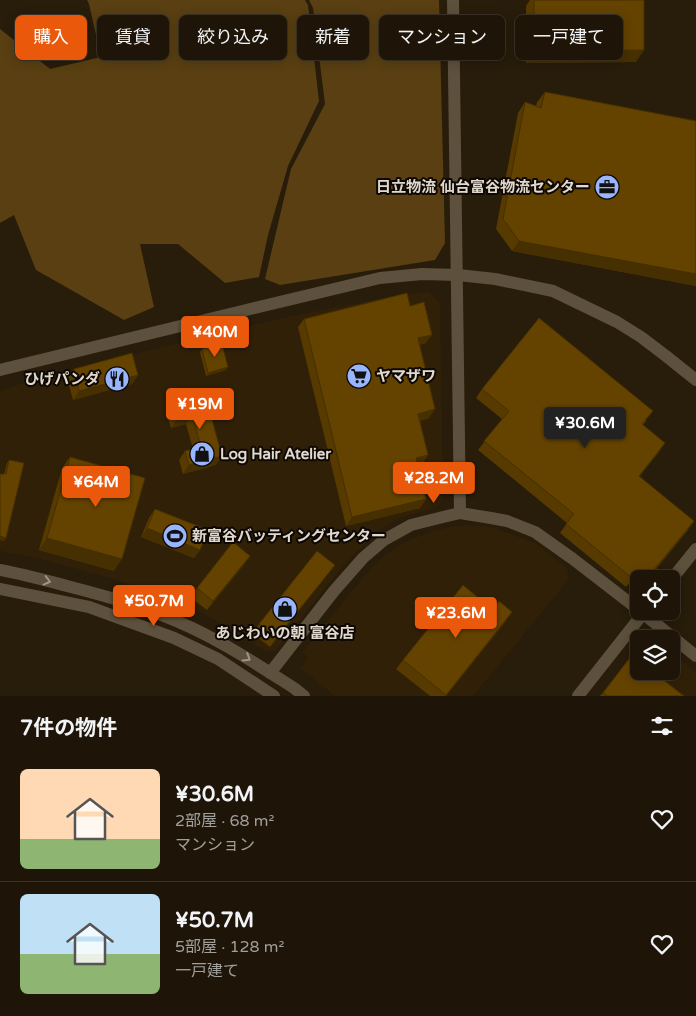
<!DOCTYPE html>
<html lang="ja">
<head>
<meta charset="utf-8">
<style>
	:root { --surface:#1e1508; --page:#261e12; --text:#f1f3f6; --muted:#a19f9c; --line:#3c3429; --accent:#ea580c }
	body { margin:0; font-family:"Varela Round","Noto Sans JP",sans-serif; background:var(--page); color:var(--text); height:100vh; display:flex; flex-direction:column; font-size:19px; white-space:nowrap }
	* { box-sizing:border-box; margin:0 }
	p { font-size:16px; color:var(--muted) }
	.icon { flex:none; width:28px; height:28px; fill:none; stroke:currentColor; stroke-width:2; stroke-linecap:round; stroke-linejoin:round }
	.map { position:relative; height:696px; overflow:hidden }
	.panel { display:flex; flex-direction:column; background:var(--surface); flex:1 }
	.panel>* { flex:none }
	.top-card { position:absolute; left:15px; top:15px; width:666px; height:45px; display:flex; gap:10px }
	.tools { position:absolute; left:630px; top:570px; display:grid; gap:10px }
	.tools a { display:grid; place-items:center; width:50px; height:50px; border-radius:8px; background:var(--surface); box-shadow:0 2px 12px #0003,0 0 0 1px var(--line); font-size:25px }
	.price { position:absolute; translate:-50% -42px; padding:0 11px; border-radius:5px; background:var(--accent); color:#fff; font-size:16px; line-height:32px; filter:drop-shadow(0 1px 2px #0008) }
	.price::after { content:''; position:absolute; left:50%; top:30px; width:15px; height:11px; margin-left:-8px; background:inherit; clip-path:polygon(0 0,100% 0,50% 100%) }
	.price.active { background:#222; color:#fff }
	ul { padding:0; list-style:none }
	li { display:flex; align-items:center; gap:15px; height:125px; padding:0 20px }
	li+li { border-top:1px solid var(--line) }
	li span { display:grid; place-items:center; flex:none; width:140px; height:100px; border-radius:8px; color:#555 }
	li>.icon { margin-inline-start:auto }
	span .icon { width:60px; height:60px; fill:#fffc; stroke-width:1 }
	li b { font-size:21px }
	h2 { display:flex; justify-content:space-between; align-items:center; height:60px; padding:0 20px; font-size:21px }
	.pill { padding:0 18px; border-radius:8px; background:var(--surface); box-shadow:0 2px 12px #0003,0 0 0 1px var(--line); font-size:18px; line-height:45px }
	.pill.active { background:var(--accent); color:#fff }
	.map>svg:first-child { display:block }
	.built { fill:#302007 }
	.green { fill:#593f12 }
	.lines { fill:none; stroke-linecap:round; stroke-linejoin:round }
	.tertiary { stroke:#5d503c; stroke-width:12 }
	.wall { fill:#563a00 }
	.shaded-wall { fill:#462f00 }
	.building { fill:#644300; stroke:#462f00 }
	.oneway { stroke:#9f9485 }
	.labels { text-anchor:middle; stroke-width:4; stroke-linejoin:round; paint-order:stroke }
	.poi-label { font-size:15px; font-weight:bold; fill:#e1d9ce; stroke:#0d0803; text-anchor:start }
</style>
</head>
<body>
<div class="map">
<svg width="696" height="696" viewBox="0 0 696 696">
	<rect width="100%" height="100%" fill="#281c0a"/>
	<g class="built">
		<polygon points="429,292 440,303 443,501 436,507 397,519 373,535 344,565 275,651 267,652 224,626 187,604 117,580 33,557 0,551 0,391 28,381 221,332 292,316 403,294"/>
		<polygon points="466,525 484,526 500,530 535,543 569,569 566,574 570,578 473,696 335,696 300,668 308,658 302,652 370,569 385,555 409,540 433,531 450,527"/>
		<polygon points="639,648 639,671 671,671 671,653 696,672 696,696 601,696"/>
	</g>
	<g class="green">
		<polygon points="87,0 305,0 308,5 319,101 288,166 268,235 259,277 225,283 178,244 140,244 154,307 124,320 36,270 14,215 0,223 0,29 50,69 101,57 89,4"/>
		<polygon points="309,0 439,0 445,243 435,260 280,285 265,279 291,169 325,104 313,8"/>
	</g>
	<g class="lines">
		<g class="tertiary">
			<polyline points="453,0 460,513"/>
			<polyline points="0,370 238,312 380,278 422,274 458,275 495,279 553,291 617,322 641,337 666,356 696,380"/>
			<path d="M0 570C22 574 44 580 67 586 110 597 152 609 192 628 228 645 261 667 294 688L304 696"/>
			<polyline points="671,580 696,549"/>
			<polyline points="0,589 89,607 174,638 218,659 274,696"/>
			<polyline points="640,611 696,656"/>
			<polyline points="270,673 334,591 363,558 384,540 411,525 439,518 460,513 491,518 507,521 535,532 573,559 639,610"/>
			<polyline points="578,696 645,611"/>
		</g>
	</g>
	<g class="wall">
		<polygon points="530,0 644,0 636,62 526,63 526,6"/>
		<polygon points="545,92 696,121 696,286 512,251 496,229 518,113 525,102 536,106 537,102"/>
		<polygon points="304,319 426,343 419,345 429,418 420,421 428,455 422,464 418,465 426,499 420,508 346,526 298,327"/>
		<polygon points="202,349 226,370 206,376 200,352"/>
		<polygon points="74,369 138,375 132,384 73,400 67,378"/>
		<polygon points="482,389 647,420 643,425 659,452 639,476 688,530 648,579 639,579 639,584 633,579 626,587 560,533 567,523 478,450 502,419 476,398"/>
		<polygon points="198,396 216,465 183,474 179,460 185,451 193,449 186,424 171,428 166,412 173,403"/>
		<polygon points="70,457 114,571 39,550 62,468"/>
		<polygon points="9,460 4,541 0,540 0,474 4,474 7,463"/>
		<polygon points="155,509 200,550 194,558 141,537 149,518"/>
		<polygon points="250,556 207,610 190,597 197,588"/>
		<polygon points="328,574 270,647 252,633 259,624"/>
		<polygon points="492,609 506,621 446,696 430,696 396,669 403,660"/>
		<polygon points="632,655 684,696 600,696"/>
	</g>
	<g class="shaded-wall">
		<polygon points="644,50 636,62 526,63 534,51"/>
		<polygon points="519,241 696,274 696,286 512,251"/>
		<polygon points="432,335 426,343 411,347 418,338"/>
		<polygon points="228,367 226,370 206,376 208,373"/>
		<polygon points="138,375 132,384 73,400 79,391"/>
		<polygon points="435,409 429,418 412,423 418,414"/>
		<polygon points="192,415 186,424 171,428 177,419"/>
		<polygon points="665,443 659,452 633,485 639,476"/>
		<polygon points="428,455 422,464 410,467 416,458"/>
		<polygon points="222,456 216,465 183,474 189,465"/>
		<polygon points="426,499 420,508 346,526 352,517"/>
		<polygon points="694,521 688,530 648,579 647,579"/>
		<polygon points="147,528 200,550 194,558 141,537"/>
		<polygon points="0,536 6,538 4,541 0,540"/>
		<polygon points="47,538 122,559 114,571 39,550"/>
		<polygon points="250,556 244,565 207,610 213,601"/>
		<polygon points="335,565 328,574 270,647 276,638"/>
		<polygon points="512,612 506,621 445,696"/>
	</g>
	<g class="building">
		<polygon points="534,0 644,0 644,50 534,51"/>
		<polygon points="545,92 696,121 696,274 519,241 503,219 525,102 541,108"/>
		<polygon points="407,293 410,306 424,302 432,335 418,338 435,409 418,414 428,455 416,458 426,499 352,517 304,319"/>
		<polygon points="539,318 653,411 642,424 665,443 639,476 694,521 648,577 639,570 632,578 566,524 574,514 484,441 509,411 482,389"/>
		<polygon points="222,344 228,367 208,373 202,349"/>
		<polygon points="132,353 138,375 79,391 74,369"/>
		<polygon points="198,396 200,403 207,401 222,456 189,465 185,451 201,447 192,415 177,419 173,403"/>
		<polygon points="70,457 145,478 122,559 47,538"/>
		<polygon points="9,460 24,463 6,538 0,536 0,474 6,474"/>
		<polygon points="155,509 208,530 200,550 147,528"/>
		<polygon points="233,542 250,556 213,601 197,588"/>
		<polygon points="317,551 335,565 276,638 259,624"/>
		<polygon points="463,585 492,609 499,601 512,612 446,695 403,660"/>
		<polygon points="632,655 639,661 639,671 652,671 684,696 607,696 603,693"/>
	</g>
	<defs><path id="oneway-chevron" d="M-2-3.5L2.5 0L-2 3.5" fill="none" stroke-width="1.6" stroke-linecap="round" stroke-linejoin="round" transform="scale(1.25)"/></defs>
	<g class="oneway">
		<use href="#oneway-chevron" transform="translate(47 581) rotate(14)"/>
		<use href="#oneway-chevron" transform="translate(247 658) rotate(32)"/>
	</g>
	<defs>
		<symbol id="office-disc" viewBox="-11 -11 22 22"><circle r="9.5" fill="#99b5fd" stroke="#0d0803"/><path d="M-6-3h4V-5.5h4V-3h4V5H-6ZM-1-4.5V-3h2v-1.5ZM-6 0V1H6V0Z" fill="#111"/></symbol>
		<symbol id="supermarket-disc" viewBox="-11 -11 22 22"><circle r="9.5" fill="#99b5fd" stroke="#0d0803"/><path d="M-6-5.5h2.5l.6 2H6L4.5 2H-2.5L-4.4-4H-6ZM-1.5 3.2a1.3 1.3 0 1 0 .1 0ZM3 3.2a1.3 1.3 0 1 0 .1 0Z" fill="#111"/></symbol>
		<symbol id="restaurant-disc" viewBox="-11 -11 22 22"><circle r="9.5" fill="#99b5fd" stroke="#0d0803"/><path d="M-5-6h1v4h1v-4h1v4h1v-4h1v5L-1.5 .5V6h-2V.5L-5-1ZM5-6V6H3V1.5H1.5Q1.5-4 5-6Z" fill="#111"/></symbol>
		<symbol id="shop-disc" viewBox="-11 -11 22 22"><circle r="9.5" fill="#99b5fd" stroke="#0d0803"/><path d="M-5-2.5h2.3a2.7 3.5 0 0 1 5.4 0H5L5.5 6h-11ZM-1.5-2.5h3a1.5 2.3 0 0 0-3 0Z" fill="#111"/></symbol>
		<symbol id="stadium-disc" viewBox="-11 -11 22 22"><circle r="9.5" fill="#99b5fd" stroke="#0d0803"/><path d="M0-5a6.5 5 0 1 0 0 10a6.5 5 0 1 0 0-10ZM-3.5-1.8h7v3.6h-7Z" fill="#111"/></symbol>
	</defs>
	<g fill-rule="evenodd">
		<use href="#office-disc" x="593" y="173" width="28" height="28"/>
		<use href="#supermarket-disc" x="345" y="362" width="28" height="28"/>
		<use href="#restaurant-disc" x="103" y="365" width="28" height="28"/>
		<use href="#shop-disc" x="188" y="440" width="28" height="28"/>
		<use href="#stadium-disc" x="161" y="522" width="28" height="28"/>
		<use href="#shop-disc" x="271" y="595" width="28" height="28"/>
	</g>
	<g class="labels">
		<g class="poi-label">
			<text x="590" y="192" text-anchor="end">日立物流 仙台富谷物流センター</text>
			<text x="376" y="381">ヤマザワ</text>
			<text x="100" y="384" text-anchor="end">ひげパンダ</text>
			<text x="220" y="459">Log Hair Atelier</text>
			<text x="192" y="541">新富谷バッティングセンター</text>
			<text x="285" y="638" text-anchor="middle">あじわいの朝 富谷店</text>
		</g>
	</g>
</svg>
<div class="tools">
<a><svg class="icon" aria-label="locate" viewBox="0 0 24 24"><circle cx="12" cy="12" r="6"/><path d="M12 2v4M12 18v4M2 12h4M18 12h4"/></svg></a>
<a><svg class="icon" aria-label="layers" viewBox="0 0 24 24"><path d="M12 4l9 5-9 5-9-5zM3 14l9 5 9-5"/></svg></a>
</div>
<b class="price" style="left:215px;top:358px">¥40M</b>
<b class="price" style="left:200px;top:430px">¥19M</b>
<b class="price active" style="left:585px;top:449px">¥30.6M</b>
<b class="price" style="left:434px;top:504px">¥28.2M</b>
<b class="price" style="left:96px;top:508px">¥64M</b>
<b class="price" style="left:154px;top:627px">¥50.7M</b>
<b class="price" style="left:456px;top:639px">¥23.6M</b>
<div class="top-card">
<a class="pill active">購入</a>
<a class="pill">賃貸</a>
<a class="pill">絞り込み</a>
<a class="pill">新着</a>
<a class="pill">マンション</a>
<a class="pill">一戸建て</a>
</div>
</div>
<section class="panel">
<h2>7件の物件<svg class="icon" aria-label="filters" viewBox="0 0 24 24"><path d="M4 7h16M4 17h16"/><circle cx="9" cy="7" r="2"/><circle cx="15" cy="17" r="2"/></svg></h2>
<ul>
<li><span style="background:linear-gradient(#ffd9b3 70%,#8fb573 0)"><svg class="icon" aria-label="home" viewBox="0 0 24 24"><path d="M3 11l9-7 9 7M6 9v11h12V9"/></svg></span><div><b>¥30.6M</b><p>2部屋 · 68 m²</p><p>マンション</p></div><svg class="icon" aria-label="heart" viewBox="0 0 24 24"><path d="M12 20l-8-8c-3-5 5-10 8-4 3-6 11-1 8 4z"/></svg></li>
<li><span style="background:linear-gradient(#bfe0f5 60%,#8fb573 0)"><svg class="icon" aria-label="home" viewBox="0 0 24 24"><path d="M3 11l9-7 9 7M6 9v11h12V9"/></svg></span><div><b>¥50.7M</b><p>5部屋 · 128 m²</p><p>一戸建て</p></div><svg class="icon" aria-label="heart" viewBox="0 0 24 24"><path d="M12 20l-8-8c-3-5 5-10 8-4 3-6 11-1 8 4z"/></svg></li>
</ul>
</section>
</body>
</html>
